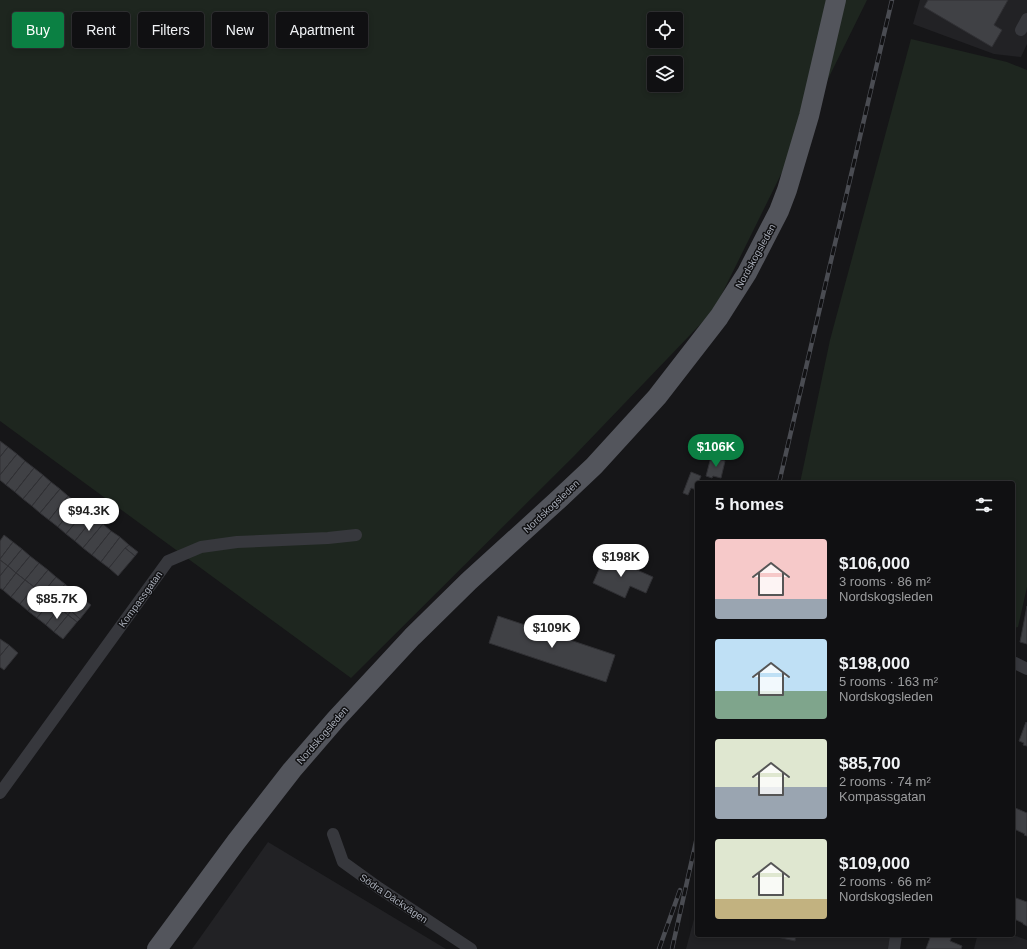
<!DOCTYPE html>
<html lang="en">
<head>
<meta charset="utf-8">
<style>
	:root { --surface:#101012; --page:#19191b; --text:#f1f3f6; --muted:#9c9d9f; --line:#303032; --accent:#0b8043 }
	body { margin:0; font-family:Arial,sans-serif; background:var(--page); color:var(--text); height:100vh; display:flex; flex-direction:column; font-size:15px; white-space:nowrap }
	* { box-sizing:border-box; margin:0 }
	p { font-size:13px; color:var(--muted) }
	.icon { flex:none; width:22px; height:22px; fill:none; stroke:currentColor; stroke-width:2; stroke-linecap:round; stroke-linejoin:round }
	.map { position:relative; flex:1; overflow:hidden }
	.sheet { position:absolute; left:695px; top:481px; width:320px; height:456px; display:flex; flex-direction:column; background:var(--surface); border-radius:4px; box-shadow:0 2px 6px #0003,0 0 0 1px var(--line) }
	.sheet>* { flex:none }
	.guide { position:absolute; left:12px; top:12px; width:380px; height:36px; display:flex; gap:8px }
	.buttons { position:absolute; left:647px; top:12px; display:grid; gap:8px }
	.buttons a { display:grid; place-items:center; width:36px; height:36px; border-radius:4px; background:var(--surface); box-shadow:0 2px 6px #0003,0 0 0 1px var(--line); font-size:20px }
	.price { position:absolute; translate:-50% -34px; padding:0 9px; border-radius:14px; background:#fff; color:#222; font-size:13px; line-height:26px; filter:drop-shadow(0 1px 2px #0008) }
	.price::after { content:''; position:absolute; left:50%; top:24px; width:12px; height:9px; margin-left:-6px; background:inherit; clip-path:polygon(0 0,100% 0,50% 100%) }
	.price.on { background:var(--accent); color:#fff }
	ul { padding:0; list-style:none }
	li { display:flex; align-items:center; gap:12px; height:100px; padding:0 20px }
	li span { display:grid; place-items:center; flex:none; width:112px; height:80px; border-radius:4px; color:#555 }
	li>.icon { margin-inline-start:auto }
	span .icon { width:48px; height:48px; fill:#fffc; stroke-width:1 }
	li b { font-size:17px }
	h2 { display:flex; justify-content:space-between; align-items:center; height:48px; padding:0 20px; font-size:17px }
	.tag { padding:0 14px; border-radius:4px; background:var(--surface); box-shadow:0 2px 6px #0003,0 0 0 1px var(--line); font-size:14px; line-height:36px }
	.tag.on { background:var(--accent); color:#fff }
	.map>svg:first-child { display:block }
	.built { fill:#222225 }
	.green { fill:#1e261f; fill-rule:evenodd }
	.building { fill:#404145; stroke:#303034 }
	.lines { fill:none; stroke-linecap:round; stroke-linejoin:round }
	.minor { stroke:#37383d; stroke-width:12 }
	.primary { stroke:#53555c; stroke-width:20 }
	.rail-casing { stroke:#4a4c52; stroke-width:4.5 }
	.rail { stroke:#111113; stroke-width:3; stroke-dasharray:9; stroke-linecap:butt }
	.labels { text-anchor:middle; stroke-width:3; stroke-linejoin:round; paint-order:stroke }
	.street-label { font-size:10px; fill:#a8adb8; stroke:#111113 }
</style>
</head>
<body>
<div class="map">
<svg width="1027" height="949" viewBox="0 0 1027 949">
	<rect width="100%" height="100%" fill="#161618"/>
	<g class="built">
		<polygon points="920,0 1027,0 1027,44 1021,57 994,54 913,24"/>
		<polygon points="268,842 446,949 192,949"/>
		<polygon points="697,908 697,935 890,935 888,949 686,949"/>
		<polygon points="979,935 1013,935 1027,940 1027,949 974,949 977,937"/>
	</g>
	<g class="green">
		<path d="M0 0H867L714 310 574 456 351 678 0 421ZM654 19H676V41H654ZM654 63H676V85H654Z"/>
		<polygon points="911,39 1007,62 1027,70 1027,587 1018,627 1013,628 1013,483 800,483 830,340"/>
	</g>
	<g class="building">
		<polygon points="928,0 1008,0 994,25 1002,30 992,47 924,7"/>
		<polygon points="0,441 8,447 0,457"/>
		<polygon points="8,447 17,454 0,475 0,457"/>
		<polygon points="17,454 25,461 6,485 0,480 0,475"/>
		<polygon points="711,457 725,461 721,478 713,476 712,478 706,476"/>
		<polygon points="25,461 34,468 15,492 6,485"/>
		<polygon points="34,468 43,475 23,499 15,492"/>
		<polygon points="691,472 701,476 698,483 697,483 696,490 691,488 688,495 683,493"/>
		<polygon points="43,475 51,482 32,506 23,499"/>
		<polygon points="51,482 60,489 40,513 32,506"/>
		<polygon points="60,489 68,496 49,520 40,513"/>
		<polygon points="68,496 77,503 58,527 49,520"/>
		<polygon points="77,503 86,510 66,534 58,527"/>
		<polygon points="86,510 94,517 75,541 66,534"/>
		<polygon points="94,517 103,524 83,548 75,541"/>
		<polygon points="103,524 111,531 92,555 83,548"/>
		<polygon points="111,531 120,537 101,562 92,555"/>
		<polygon points="4,535 13,542 0,559 0,541"/>
		<polygon points="120,537 129,545 109,568 101,562"/>
		<polygon points="13,542 22,549 8,566 0,560 0,559"/>
		<polygon points="129,545 138,552 135,556 125,548"/>
		<polygon points="125,548 135,556 118,576 109,568"/>
		<polygon points="22,549 30,556 16,573 8,566"/>
		<polygon points="30,556 39,563 25,580 16,573"/>
		<polygon points="605,556 653,577 646,593 630,586 625,598 593,583"/>
		<polygon points="0,560 8,566 0,576"/>
		<polygon points="39,563 48,570 34,587 25,580"/>
		<polygon points="8,566 16,573 3,590 0,588 0,576"/>
		<polygon points="48,570 56,577 42,594 34,587"/>
		<polygon points="16,573 25,580 11,597 3,590"/>
		<polygon points="56,577 65,584 51,601 42,594"/>
		<polygon points="25,580 34,587 20,604 11,597"/>
		<polygon points="65,584 73,591 59,608 51,601"/>
		<polygon points="34,587 42,594 28,611 20,604"/>
		<polygon points="73,591 82,598 68,615 59,608"/>
		<polygon points="42,594 51,601 37,618 28,611"/>
		<polygon points="82,598 91,605 80,619 71,611"/>
		<polygon points="51,601 59,608 46,625 37,618"/>
		<polygon points="1027,606 1027,644 1020,642"/>
		<polygon points="59,608 68,615 54,632 46,625"/>
		<polygon points="71,611 80,619 77,622 68,615"/>
		<polygon points="68,615 77,622 63,639 54,632"/>
		<polygon points="498,616 615,655 606,682 489,643"/>
		<polygon points="0,639 9,645 0,656"/>
		<polygon points="9,645 18,653 4,670 0,667 0,656"/>
		<polygon points="1026,722 1027,723 1027,746 1023,745 1024,743 1019,741"/>
		<polygon points="1013,807 1027,813 1027,836 1024,835 1025,834 1014,829 1013,830"/>
		<polygon points="1013,897 1027,902 1027,926 1023,924 1023,923 1014,919 1013,920"/>
		<polygon points="768,935 796,935 795,941"/>
		<polygon points="931,935 952,936 950,941 962,946 961,949 926,949"/>
	</g>
	<g class="lines">
		<g class="minor">
			<polyline points="1021,30 1027,19"/>
			<polyline points="1013,662 1027,669"/>
			<polyline points="0,793 168,561 201,547 237,542 328,538 356,535"/>
			<polyline points="333,834 343,862 379,888 471,949"/>
			<polyline points="894,949 896,935"/>
		</g>
		<polyline class="primary" points="157,949 236,842 292,770 336,719 412,637 469,581 559,499 594,466 657,397 719,317 747,273 779,211 787,190 809,116 836,0"/>
		<defs>
			<g id="rail">
				<polyline points="779,483 892,0"/>
				<polyline points="659,949 680,890"/>
				<polyline points="672,949 697,837"/>
			</g>
		</defs>
		<use href="#rail" class="rail-casing"/>
		<use href="#rail" class="rail"/>
	</g>
	<g class="labels">
		<g class="street-label">
			<text transform="translate(755 256) rotate(-61)" y="4">Nordskogsleden</text>
			<text transform="translate(551 506) rotate(-43)" y="4">Nordskogsleden</text>
			<text transform="translate(140 599) rotate(-54)" y="4">Kompassgatan</text>
			<text transform="translate(322 735) rotate(-49)" y="4">Nordskogsleden</text>
			<text transform="translate(394 898) rotate(34)" y="4">Södra Däckvägen</text>
		</g>
	</g>
</svg>
<div class="buttons">
<a><svg class="icon" aria-label="locate" viewBox="0 0 24 24"><circle cx="12" cy="12" r="6"/><path d="M12 2v4M12 18v4M2 12h4M18 12h4"/></svg></a>
<a><svg class="icon" aria-label="layers" viewBox="0 0 24 24"><path d="M12 4l9 5-9 5-9-5zM3 14l9 5 9-5"/></svg></a>
</div>
<b class="price on" style="left:716px;top:468px">$106K</b>
<b class="price" style="left:89px;top:532px">$94.3K</b>
<b class="price" style="left:621px;top:578px">$198K</b>
<b class="price" style="left:57px;top:620px">$85.7K</b>
<b class="price" style="left:552px;top:649px">$109K</b>
<div class="guide">
<a class="tag on">Buy</a>
<a class="tag">Rent</a>
<a class="tag">Filters</a>
<a class="tag">New</a>
<a class="tag">Apartment</a>
</div>
<section class="sheet">
<h2>5 homes<svg class="icon" aria-label="filters" viewBox="0 0 24 24"><path d="M4 7h16M4 17h16"/><circle cx="9" cy="7" r="2"/><circle cx="15" cy="17" r="2"/></svg></h2>
<ul>
<li><span style="background:linear-gradient(#f6c9c9 75%,#9aa5b1 0)"><svg class="icon" aria-label="home" viewBox="0 0 24 24"><path d="M3 11l9-7 9 7M6 9v11h12V9"/></svg></span><div><b>$106,000</b><p>3 rooms · 86 m²</p><p>Nordskogsleden</p></div></li>
<li><span style="background:linear-gradient(#bfe0f5 65%,#7fa58c 0)"><svg class="icon" aria-label="home" viewBox="0 0 24 24"><path d="M3 11l9-7 9 7M6 9v11h12V9"/></svg></span><div><b>$198,000</b><p>5 rooms · 163 m²</p><p>Nordskogsleden</p></div></li>
<li><span style="background:linear-gradient(#dfe7d0 60%,#9aa5b1 0)"><svg class="icon" aria-label="home" viewBox="0 0 24 24"><path d="M3 11l9-7 9 7M6 9v11h12V9"/></svg></span><div><b>$85,700</b><p>2 rooms · 74 m²</p><p>Kompassgatan</p></div></li>
<li><span style="background:linear-gradient(#dfe7d0 75%,#c2b280 0)"><svg class="icon" aria-label="home" viewBox="0 0 24 24"><path d="M3 11l9-7 9 7M6 9v11h12V9"/></svg></span><div><b>$109,000</b><p>2 rooms · 66 m²</p><p>Nordskogsleden</p></div></li>
</ul>
</section>
</div>
</body>
</html>
